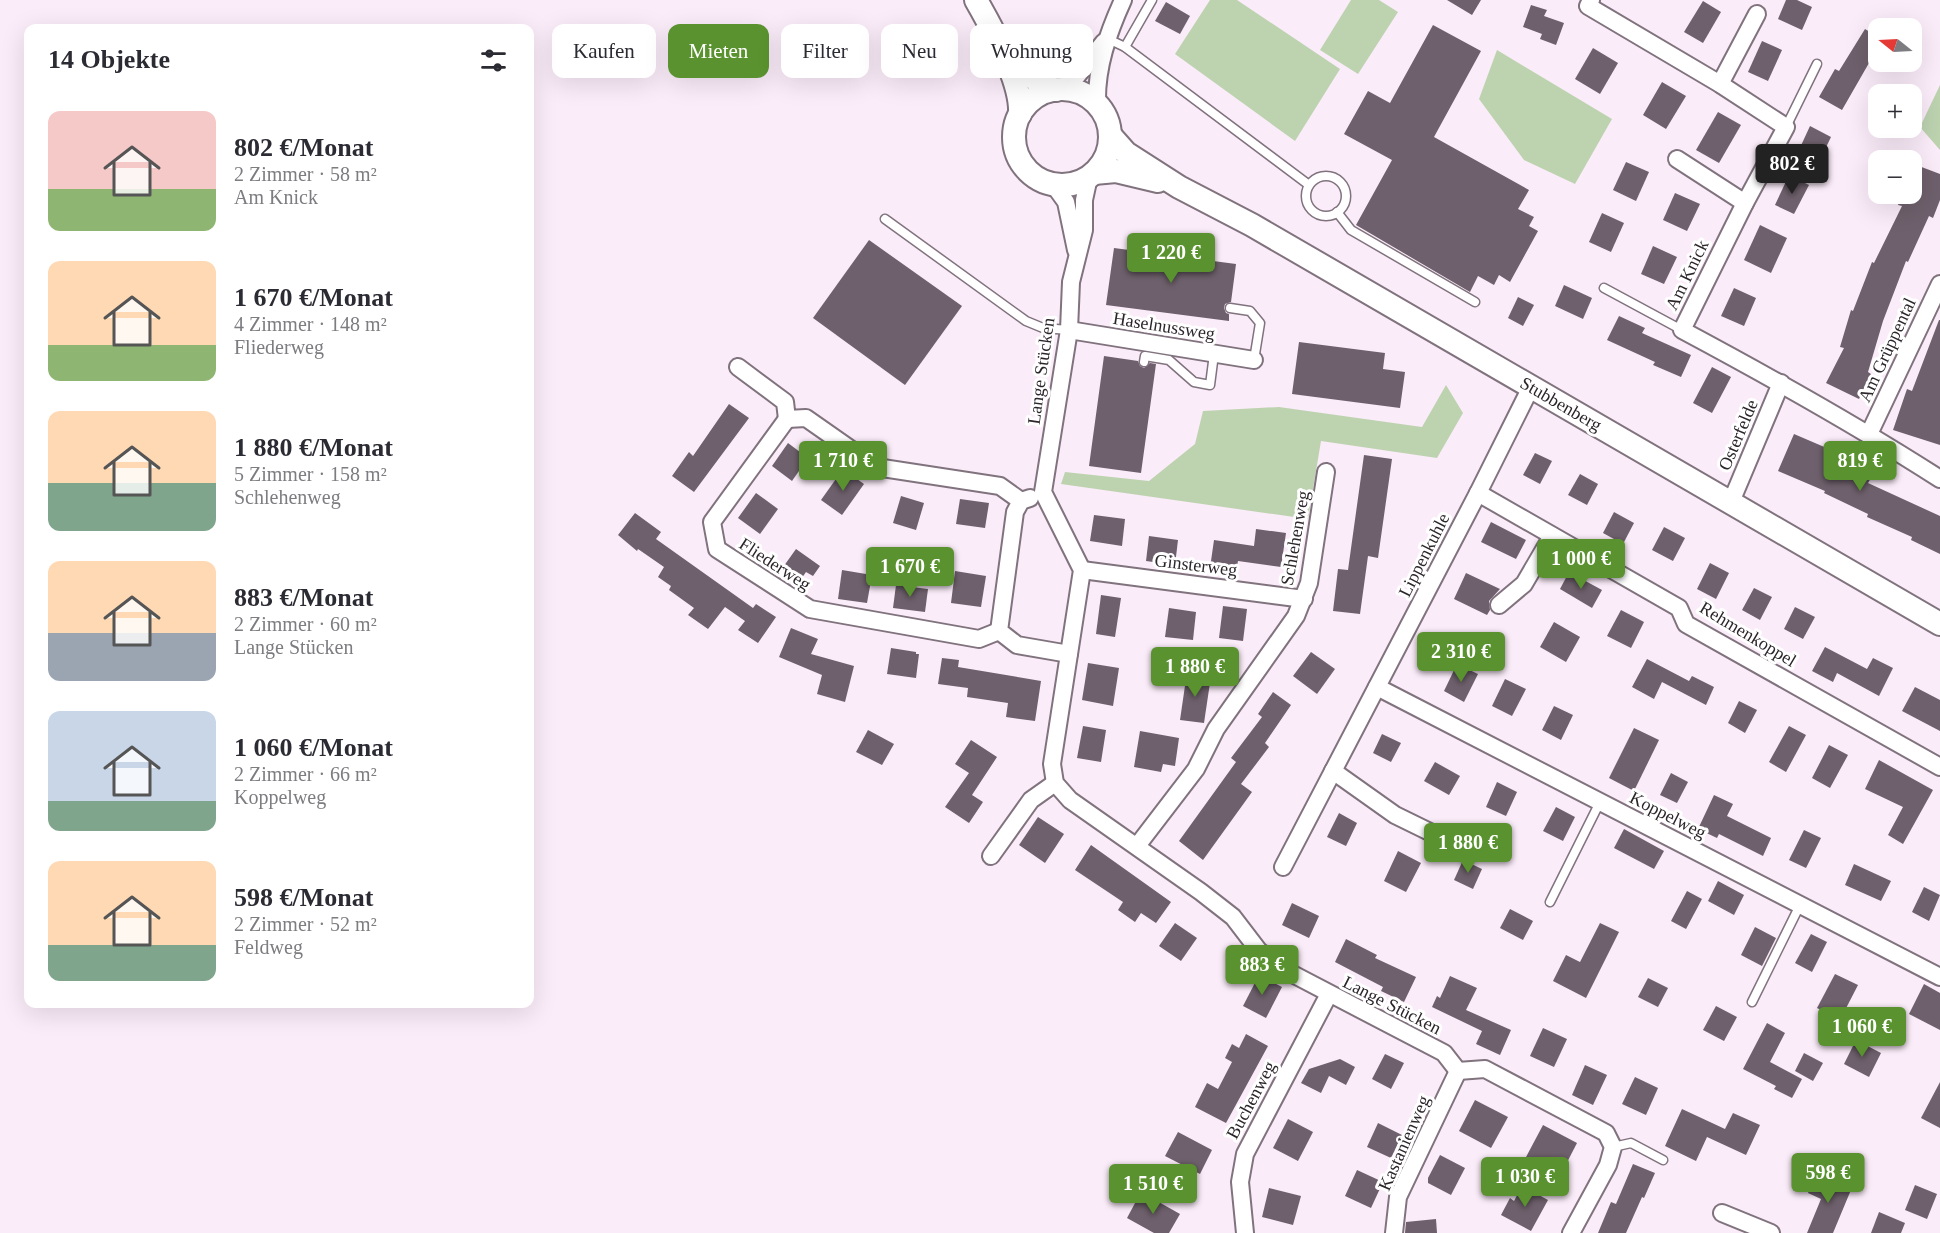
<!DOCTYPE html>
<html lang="de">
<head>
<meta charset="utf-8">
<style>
	:root { --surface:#fff; --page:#f7f7f7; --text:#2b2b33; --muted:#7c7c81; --accent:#59922e }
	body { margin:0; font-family:Georgia,serif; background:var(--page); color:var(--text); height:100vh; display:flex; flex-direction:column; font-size:22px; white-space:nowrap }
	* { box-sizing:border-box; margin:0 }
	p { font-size:20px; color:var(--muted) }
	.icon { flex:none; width:33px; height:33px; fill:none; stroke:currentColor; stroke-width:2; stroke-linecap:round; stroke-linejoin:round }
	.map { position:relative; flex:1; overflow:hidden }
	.sheet { position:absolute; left:24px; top:24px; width:510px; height:984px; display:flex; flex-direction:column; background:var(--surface); border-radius:12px; box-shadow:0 6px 24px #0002 }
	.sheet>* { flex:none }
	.banner { position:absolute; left:552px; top:24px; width:570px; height:54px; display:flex; gap:12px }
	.needle { width:39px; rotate:288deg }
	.buttons { position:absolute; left:1868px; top:18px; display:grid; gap:12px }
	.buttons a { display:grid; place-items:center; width:54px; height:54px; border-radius:12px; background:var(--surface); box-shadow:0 6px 24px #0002; font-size:30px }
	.price { position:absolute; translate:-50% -51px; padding:0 14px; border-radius:6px; background:var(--accent); color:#fff; font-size:20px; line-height:39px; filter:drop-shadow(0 2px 3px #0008) }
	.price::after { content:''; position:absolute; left:50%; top:36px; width:18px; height:14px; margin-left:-9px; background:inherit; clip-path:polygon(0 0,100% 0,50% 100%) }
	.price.active { background:#222; color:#fff }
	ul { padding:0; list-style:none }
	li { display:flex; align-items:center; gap:18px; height:150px; padding:0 24px }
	li span { display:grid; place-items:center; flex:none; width:168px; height:120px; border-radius:12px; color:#555 }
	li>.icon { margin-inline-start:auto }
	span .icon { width:72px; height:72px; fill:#fffc; stroke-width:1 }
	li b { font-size:26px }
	h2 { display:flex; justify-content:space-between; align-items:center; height:72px; padding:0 24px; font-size:26px }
	.pill { padding:0 21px; border-radius:12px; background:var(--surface); box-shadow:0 6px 24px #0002; font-size:21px; line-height:54px }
	.pill.active { background:var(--accent); color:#fff }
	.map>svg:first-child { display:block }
	.green { fill:#bdd3b0 }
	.building { fill:#6e606c }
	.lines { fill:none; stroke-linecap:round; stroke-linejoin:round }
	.service-casing { stroke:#80737e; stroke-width:11 }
	.minor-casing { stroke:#80737e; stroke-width:20 }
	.secondary-casing { stroke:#80737e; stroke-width:26 }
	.service { stroke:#fff; stroke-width:8 }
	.minor { stroke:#fff; stroke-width:16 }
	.secondary { stroke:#fff; stroke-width:22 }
	.labels { text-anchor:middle; stroke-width:6; stroke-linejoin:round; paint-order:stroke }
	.street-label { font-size:18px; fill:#2c262b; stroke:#fff }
</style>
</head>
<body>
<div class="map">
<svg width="1940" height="1233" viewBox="0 0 1940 1233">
	<rect width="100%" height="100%" fill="#fbecf9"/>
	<g class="green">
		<polygon points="1210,0 1237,0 1340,69 1295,141 1175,54"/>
		<polygon points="1351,0 1379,0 1398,12 1358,74 1320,50"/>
		<polygon points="1497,50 1612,119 1575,184 1524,160 1479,99"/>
		<polygon points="1940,85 1940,150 1920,127"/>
		<polygon points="1446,385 1463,413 1437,458 1321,441 1308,519 1061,484 1065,472 1149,481 1195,444 1203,411 1279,407 1422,427"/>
	</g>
	<g class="building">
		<polygon points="1447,0 1481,0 1472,15"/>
		<polygon points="1786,0 1797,0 1812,7 1802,30 1778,19"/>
		<polygon points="1703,1 1721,12 1703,43 1684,32"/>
		<polygon points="1166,2 1190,16 1180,34 1155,21"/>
		<polygon points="1531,5 1547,10 1544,16 1564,23 1556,45 1540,39 1542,34 1523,27"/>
		<polygon points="1433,25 1481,51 1434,137 1529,190 1518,209 1534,217 1529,226 1538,231 1510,282 1499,275 1494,285 1478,276 1470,292 1356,225 1392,160 1344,134 1368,91 1390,103"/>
		<polygon points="1865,29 1878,37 1878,68 1869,63 1842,110 1819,97 1835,69 1839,71"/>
		<polygon points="1762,41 1782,50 1768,81 1748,72"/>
		<polygon points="1593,48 1618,63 1600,94 1575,79"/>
		<polygon points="1662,82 1686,96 1666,129 1643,115"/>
		<polygon points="1718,112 1741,125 1719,163 1696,150"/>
		<polygon points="1810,126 1831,137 1819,162 1798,152"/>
		<polygon points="1626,162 1649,172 1636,201 1613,190"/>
		<polygon points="1911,163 1940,174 1940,200 1933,218 1929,216 1908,262 1906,261 1883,321 1868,372 1871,374 1859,399 1826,383 1844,348 1840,347 1851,310 1853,311 1872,262 1874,263 1902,206 1898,205 1902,194 1911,194"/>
		<polygon points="1789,175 1809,185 1794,214 1775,205"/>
		<polygon points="1675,193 1700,204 1687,231 1663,220"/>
		<polygon points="1602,213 1624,223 1611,252 1589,242"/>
		<polygon points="1760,225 1787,238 1771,273 1744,260"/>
		<polygon points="869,240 962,306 905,385 813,318"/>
		<polygon points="1653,246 1677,257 1664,284 1641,274"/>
		<polygon points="1114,248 1236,264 1231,302 1225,304 1224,308 1226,313 1229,314 1229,321 1106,305"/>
		<polygon points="1564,285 1592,298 1583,319 1555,306"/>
		<polygon points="1734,288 1756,298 1744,326 1721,316"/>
		<polygon points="1518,297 1534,305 1523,326 1508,318"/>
		<polygon points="1619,316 1645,328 1642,333 1691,355 1681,377 1653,365 1655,362 1607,340"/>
		<polygon points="1939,320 1940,320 1940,445 1893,430 1907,389 1912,391"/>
		<polygon points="1299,342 1385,353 1383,369 1405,372 1400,408 1292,394"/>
		<polygon points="1104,356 1138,361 1140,366 1144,368 1150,363 1156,364 1141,473 1089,466"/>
		<polygon points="1712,367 1731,377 1712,413 1693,403"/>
		<polygon points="729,404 749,418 694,492 672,476 689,452 693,456"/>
		<polygon points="1794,434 1829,449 1826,456 1871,478 1868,483 1940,516 1940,554 1911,540 1912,537 1867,517 1868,514 1824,493 1825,491 1778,471"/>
		<polygon points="788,443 808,458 792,481 772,466"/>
		<polygon points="1535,453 1552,461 1540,484 1523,475"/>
		<polygon points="1364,455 1392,459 1378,558 1368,556 1360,614 1333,611 1338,569 1348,570"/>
		<polygon points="843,469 864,484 842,515 821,500"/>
		<polygon points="1580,474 1598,484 1587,505 1568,495"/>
		<polygon points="756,493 778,509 760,534 738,518"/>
		<polygon points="901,496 924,503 916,530 893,523"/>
		<polygon points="960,499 989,503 985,528 956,524"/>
		<polygon points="1614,512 1634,523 1623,544 1603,533"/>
		<polygon points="635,513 661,532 656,539 753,608 756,604 776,617 758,643 738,630 745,621 725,607 708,629 688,615 694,608 669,590 671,586 658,577 664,567 638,549 637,551 618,535"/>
		<polygon points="1094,515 1125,519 1122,546 1090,541"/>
		<polygon points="1491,522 1526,540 1516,559 1481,542"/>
		<polygon points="1664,527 1685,538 1673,561 1652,550"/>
		<polygon points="1256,529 1286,533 1281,567 1238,561 1236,571 1210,568 1214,540 1254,546"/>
		<polygon points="1149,536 1178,540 1175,565 1146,561"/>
		<polygon points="796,549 820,566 813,576 806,572 799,582 781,570"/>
		<polygon points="1710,563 1729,573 1716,599 1697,589"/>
		<polygon points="842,570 872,575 867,603 838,599"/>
		<polygon points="955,571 986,576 981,607 951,603"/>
		<polygon points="1569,572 1602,590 1592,608 1560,589"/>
		<polygon points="1466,573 1500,589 1489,601 1490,610 1487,615 1454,599"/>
		<polygon points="896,585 928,589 925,612 893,608"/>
		<polygon points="1754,588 1772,597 1760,620 1742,610"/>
		<polygon points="1101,595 1121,598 1115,637 1096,634"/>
		<polygon points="1223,606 1247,609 1243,641 1219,638"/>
		<polygon points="1795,607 1815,617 1803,639 1784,629"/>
		<polygon points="1169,608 1196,612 1193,640 1165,637"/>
		<polygon points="1621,610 1644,622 1631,648 1607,636"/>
		<polygon points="1554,622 1580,637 1566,662 1540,647"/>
		<polygon points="791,628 818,639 811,654 854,666 845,702 817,694 822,675 779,657"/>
		<polygon points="1825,647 1867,669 1873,658 1893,668 1879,696 1837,673 1833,682 1812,671"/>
		<polygon points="891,648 916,652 916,654 919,654 916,678 887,674"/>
		<polygon points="1311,652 1335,669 1317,694 1293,676"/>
		<polygon points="942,658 959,660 958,667 1041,681 1035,721 1006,717 1008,703 967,697 968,688 938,684"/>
		<polygon points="1647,659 1689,681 1692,676 1714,687 1706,705 1662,682 1654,699 1632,687"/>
		<polygon points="1088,663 1119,668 1113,706 1082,700"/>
		<polygon points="1457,664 1478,674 1464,702 1444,691"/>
		<polygon points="1187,672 1211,676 1204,723 1180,720"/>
		<polygon points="1505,679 1526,689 1512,716 1492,706"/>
		<polygon points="1915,687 1940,700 1940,731 1902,711"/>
		<polygon points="1273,692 1291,705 1265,743 1269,747 1241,784 1252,792 1203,860 1179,841 1236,762 1231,758 1262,717 1258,714"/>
		<polygon points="1739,701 1757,710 1745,733 1728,723"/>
		<polygon points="1554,706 1573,715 1561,740 1542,730"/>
		<polygon points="1083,726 1106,730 1101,762 1077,758"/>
		<polygon points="1789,726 1806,735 1786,772 1769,762"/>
		<polygon points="1634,728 1659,740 1634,791 1609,778"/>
		<polygon points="868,730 894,744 882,765 856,752"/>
		<polygon points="1140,731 1179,738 1175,766 1163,764 1161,772 1134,767"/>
		<polygon points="1382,734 1401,743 1391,762 1373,753"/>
		<polygon points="971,740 997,757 972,795 983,802 969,823 945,807 969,773 955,764"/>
		<polygon points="1829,745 1848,755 1830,788 1812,778"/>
		<polygon points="1879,760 1933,790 1903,844 1888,835 1903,807 1865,789"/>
		<polygon points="1435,762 1460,776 1449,795 1424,781"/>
		<polygon points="1671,773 1688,782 1677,803 1660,795"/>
		<polygon points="1497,782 1517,792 1506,816 1486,807"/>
		<polygon points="1714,795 1733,804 1727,816 1771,838 1763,856 1719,834 1717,838 1698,829"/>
		<polygon points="1556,807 1575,817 1563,841 1543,831"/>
		<polygon points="1339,813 1357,823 1346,846 1327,837"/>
		<polygon points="1038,817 1064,834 1045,863 1019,845"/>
		<polygon points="1624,829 1664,851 1654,869 1614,848"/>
		<polygon points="1804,830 1821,838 1806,868 1789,860"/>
		<polygon points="1091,845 1171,902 1156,923 1141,913 1135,922 1118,910 1123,902 1075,870"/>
		<polygon points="1398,851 1421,863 1406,892 1384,881"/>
		<polygon points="1463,860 1482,869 1473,889 1454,880"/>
		<polygon points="1854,864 1891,881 1881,901 1845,885"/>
		<polygon points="1718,881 1744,895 1734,915 1708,901"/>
		<polygon points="1924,887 1940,895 1929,921 1912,912"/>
		<polygon points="1687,891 1702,899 1686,929 1671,921"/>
		<polygon points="1292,903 1319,916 1309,938 1282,925"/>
		<polygon points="1510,909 1533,921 1523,940 1500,928"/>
		<polygon points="1175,923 1197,938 1181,961 1159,946"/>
		<polygon points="1600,923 1619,932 1586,998 1553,981 1566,955 1580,962"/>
		<polygon points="1755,927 1776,938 1762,966 1741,955"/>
		<polygon points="1811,934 1827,942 1812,972 1795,963"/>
		<polygon points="1346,939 1377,955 1375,958 1416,977 1404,1002 1381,991 1383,987 1335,962"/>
		<polygon points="1835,974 1858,985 1840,1020 1817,1008"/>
		<polygon points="1259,975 1282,987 1266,1018 1243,1006"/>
		<polygon points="1450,976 1477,988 1466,1010 1511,1030 1500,1055 1476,1044 1482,1031 1432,1007 1437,996 1440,998"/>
		<polygon points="1648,978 1668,988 1658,1007 1638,997"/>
		<polygon points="1924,984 1940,993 1940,1030 1909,1014"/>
		<polygon points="1716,1006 1737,1017 1724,1041 1703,1030"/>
		<polygon points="1767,1023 1785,1033 1770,1062 1802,1079 1792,1098 1774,1089 1776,1086 1743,1069"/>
		<polygon points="1543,1028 1567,1039 1554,1067 1530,1056"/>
		<polygon points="1246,1034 1268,1046 1226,1123 1195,1107 1207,1083 1218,1089 1232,1062 1225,1058 1232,1044 1239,1048"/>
		<polygon points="1856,1040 1881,1053 1869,1077 1844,1064"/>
		<polygon points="1804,1053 1823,1063 1813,1081 1795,1071"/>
		<polygon points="1385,1054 1404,1063 1391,1089 1372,1079"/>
		<polygon points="1340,1059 1355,1067 1346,1085 1329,1076 1321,1093 1301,1083 1309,1069"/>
		<polygon points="1585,1065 1607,1075 1593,1105 1572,1095"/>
		<polygon points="1635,1077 1658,1088 1646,1115 1622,1104"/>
		<polygon points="1940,1082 1940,1128 1921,1118"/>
		<polygon points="1475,1100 1508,1117 1491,1148 1459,1131"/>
		<polygon points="1682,1109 1725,1129 1733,1113 1760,1125 1746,1155 1707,1137 1696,1161 1665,1146"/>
		<polygon points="1288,1119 1313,1132 1298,1161 1273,1148"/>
		<polygon points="1378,1123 1402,1135 1391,1158 1367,1147"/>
		<polygon points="1543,1125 1577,1143 1561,1174 1526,1157"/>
		<polygon points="1178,1132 1212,1150 1200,1174 1165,1156"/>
		<polygon points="1440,1155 1465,1168 1451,1195 1428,1183 1428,1178"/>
		<polygon points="1633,1164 1655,1173 1644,1198 1642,1197 1626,1233 1598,1233 1611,1202 1616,1204"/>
		<polygon points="1357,1170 1383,1182 1371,1208 1345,1196"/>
		<polygon points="1815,1175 1836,1183 1838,1179 1853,1185 1833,1233 1807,1233 1821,1199 1808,1193"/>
		<polygon points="1915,1185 1937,1194 1927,1219 1905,1210"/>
		<polygon points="1522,1186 1548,1200 1531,1231 1501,1215 1510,1198 1514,1201"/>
		<polygon points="1269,1188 1301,1196 1293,1225 1262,1217"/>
		<polygon points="1141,1192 1180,1214 1169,1233 1154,1233 1127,1218"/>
		<polygon points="1879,1212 1905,1223 1901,1233 1871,1233"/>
		<polygon points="1436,1219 1437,1233 1405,1233 1406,1222"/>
	</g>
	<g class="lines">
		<defs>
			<g id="service">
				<polyline points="1106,38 1125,47 1309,185"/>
				<polyline points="1125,47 1152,0"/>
				<polyline points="1786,127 1817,64"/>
				<circle cx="1326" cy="196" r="20"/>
				<polyline points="1337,212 1351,230 1475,302"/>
				<polyline points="885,219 1026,321 1043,328 1069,330"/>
				<polyline points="1604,288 1682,330"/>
				<polyline points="1230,308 1250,311 1260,323 1254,360"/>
				<polyline points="1144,362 1145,356 1169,360 1194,382 1210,385 1214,354"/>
				<polyline points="1550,902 1600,802"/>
				<polyline points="1752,1002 1800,905"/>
				<polyline points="1613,1147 1631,1143 1663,1160"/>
			</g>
			<g id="minor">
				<path d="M1591 0 1588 6 1720 84 1786 127 1745 203 1682 330C1770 377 1856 425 1940 479"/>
				<polyline points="1720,84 1757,14"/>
				<polyline points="1063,89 1077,76 1104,42"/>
				<path d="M1097 104C1096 67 1108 33 1123 0"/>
				<polyline points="1677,159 1745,203"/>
				<polyline points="1089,177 1084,200 1084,230 1071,282 1069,330 1043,492 1082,570 1052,764 1055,783 1070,800 1201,892 1233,917 1259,951 1283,969 1444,1053 1458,1071"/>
				<polyline points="1053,184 1066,202 1076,250"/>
				<polyline points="1069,330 1254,360"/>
				<polyline points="738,367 785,402 787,419 806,418 876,467 1000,486 1021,501"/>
				<polyline points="787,419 712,522 717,549 810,609 979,639 999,631"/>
				<polyline points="1869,434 1940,284"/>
				<polyline points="1478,493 1679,608 1686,624 1940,767"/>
				<polyline points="1030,498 1021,501 1015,512 999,631 1017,645 1069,654"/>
				<polyline points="1731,502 1781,383"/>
				<polyline points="1082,570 1304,599"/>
				<polyline points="1499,605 1524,584 1552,536"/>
				<polyline points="1377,687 1940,977"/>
				<polyline points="1333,771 1395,815 1442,838"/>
				<polyline points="1137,846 1196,769 1216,729 1296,616 1309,583 1326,472"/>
				<polyline points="991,856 1031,800 1055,783"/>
				<polyline points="1283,867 1478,493 1531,387"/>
				<polyline points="1458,1071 1485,1069 1606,1133 1613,1147 1608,1165 1571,1233"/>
				<polyline points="1722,1213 1771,1233"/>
				<polyline points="1245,1233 1240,1182 1245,1154 1329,994"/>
				<polyline points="1394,1233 1398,1197 1458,1071"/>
			</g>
			<g id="secondary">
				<path d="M976 0C992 28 1022 82 1020 114"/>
				<path d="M1008 50C1022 68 1034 83 1056 90"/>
				<circle cx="1062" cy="137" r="48"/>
				<polyline points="1110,135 1126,153 1179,187 1252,225 1940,624"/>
				<polyline points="1094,173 1116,171 1158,181"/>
			</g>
		</defs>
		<use href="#service" class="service-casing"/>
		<use href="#minor" class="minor-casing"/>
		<use href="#secondary" class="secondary-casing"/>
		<use href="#service" class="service"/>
		<use href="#minor" class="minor"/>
		<use href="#secondary" class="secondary"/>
	</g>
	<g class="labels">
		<g class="street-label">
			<text transform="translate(1687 275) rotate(-64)" y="6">Am Knick</text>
			<text transform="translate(1164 326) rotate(9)" y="6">Haselnussweg</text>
			<text transform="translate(1887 350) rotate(-65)" y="6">Am Grüppental</text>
			<text transform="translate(1041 371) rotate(-82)" y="6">Lange Stücken</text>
			<text transform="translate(1561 404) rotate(30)" y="6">Stubbenberg</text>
			<text transform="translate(1738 435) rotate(-67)" y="6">Osterfelde</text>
			<text transform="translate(1295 538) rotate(-80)" y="6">Schlehenweg</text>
			<text transform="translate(1424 555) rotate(-63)" y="6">Lippenkuhle</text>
			<text transform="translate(775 564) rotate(33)" y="6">Fliederweg</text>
			<text transform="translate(1196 565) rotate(7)" y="6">Ginsterweg</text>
			<text transform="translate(1748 634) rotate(31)" y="6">Rehmenkoppel</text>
			<text transform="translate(1668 815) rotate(27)" y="6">Koppelweg</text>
			<text transform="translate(1392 1005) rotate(27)" y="6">Lange Stücken</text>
			<text transform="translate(1251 1100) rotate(-62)" y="6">Buchenweg</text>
			<text transform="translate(1404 1143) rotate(-66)" y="6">Kastanienweg</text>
		</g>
	</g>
</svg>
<div class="buttons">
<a><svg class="needle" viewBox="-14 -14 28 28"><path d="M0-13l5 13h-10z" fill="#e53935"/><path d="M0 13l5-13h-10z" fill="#7c7c81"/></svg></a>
<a>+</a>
<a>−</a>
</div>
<b class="price active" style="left:1792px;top:195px">802 €</b>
<b class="price" style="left:1171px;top:284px">1 220 €</b>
<b class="price" style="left:843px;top:492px">1 710 €</b>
<b class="price" style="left:1860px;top:492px">819 €</b>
<b class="price" style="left:1581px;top:590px">1 000 €</b>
<b class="price" style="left:910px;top:598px">1 670 €</b>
<b class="price" style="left:1461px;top:683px">2 310 €</b>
<b class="price" style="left:1195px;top:698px">1 880 €</b>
<b class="price" style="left:1468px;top:874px">1 880 €</b>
<b class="price" style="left:1262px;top:996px">883 €</b>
<b class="price" style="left:1862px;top:1058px">1 060 €</b>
<b class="price" style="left:1828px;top:1204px">598 €</b>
<b class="price" style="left:1525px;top:1208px">1 030 €</b>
<b class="price" style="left:1153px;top:1215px">1 510 €</b>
<div class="banner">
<a class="pill">Kaufen</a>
<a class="pill active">Mieten</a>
<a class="pill">Filter</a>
<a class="pill">Neu</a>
<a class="pill">Wohnung</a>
</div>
<section class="sheet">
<h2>14 Objekte<svg class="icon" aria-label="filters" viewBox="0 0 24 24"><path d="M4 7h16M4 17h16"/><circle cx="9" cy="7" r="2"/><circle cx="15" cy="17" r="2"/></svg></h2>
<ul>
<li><span style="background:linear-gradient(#f6c9c9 65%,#8fb573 0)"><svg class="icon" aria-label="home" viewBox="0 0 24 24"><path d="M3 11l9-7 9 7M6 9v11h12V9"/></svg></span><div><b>802 €/Monat</b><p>2 Zimmer · 58 m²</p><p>Am Knick</p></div></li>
<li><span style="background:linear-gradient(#ffd9b3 70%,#8fb573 0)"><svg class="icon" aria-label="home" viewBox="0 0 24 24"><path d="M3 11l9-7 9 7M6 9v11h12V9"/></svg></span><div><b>1 670 €/Monat</b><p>4 Zimmer · 148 m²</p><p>Fliederweg</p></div></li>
<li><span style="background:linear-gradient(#ffd9b3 60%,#7fa58c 0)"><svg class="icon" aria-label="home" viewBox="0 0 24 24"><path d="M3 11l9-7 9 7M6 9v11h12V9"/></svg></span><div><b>1 880 €/Monat</b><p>5 Zimmer · 158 m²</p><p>Schlehenweg</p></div></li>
<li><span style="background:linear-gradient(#ffd9b3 60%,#9aa5b1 0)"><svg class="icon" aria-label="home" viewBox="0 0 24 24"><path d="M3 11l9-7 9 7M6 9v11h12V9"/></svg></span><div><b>883 €/Monat</b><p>2 Zimmer · 60 m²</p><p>Lange Stücken</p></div></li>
<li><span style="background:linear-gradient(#c9d6e8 75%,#7fa58c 0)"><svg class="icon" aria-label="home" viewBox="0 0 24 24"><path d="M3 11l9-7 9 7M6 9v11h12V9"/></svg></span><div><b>1 060 €/Monat</b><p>2 Zimmer · 66 m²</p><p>Koppelweg</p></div></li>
<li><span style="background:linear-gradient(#ffd9b3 70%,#7fa58c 0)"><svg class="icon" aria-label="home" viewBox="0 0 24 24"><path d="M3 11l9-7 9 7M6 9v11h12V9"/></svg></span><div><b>598 €/Monat</b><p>2 Zimmer · 52 m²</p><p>Feldweg</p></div></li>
</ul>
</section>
</div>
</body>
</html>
